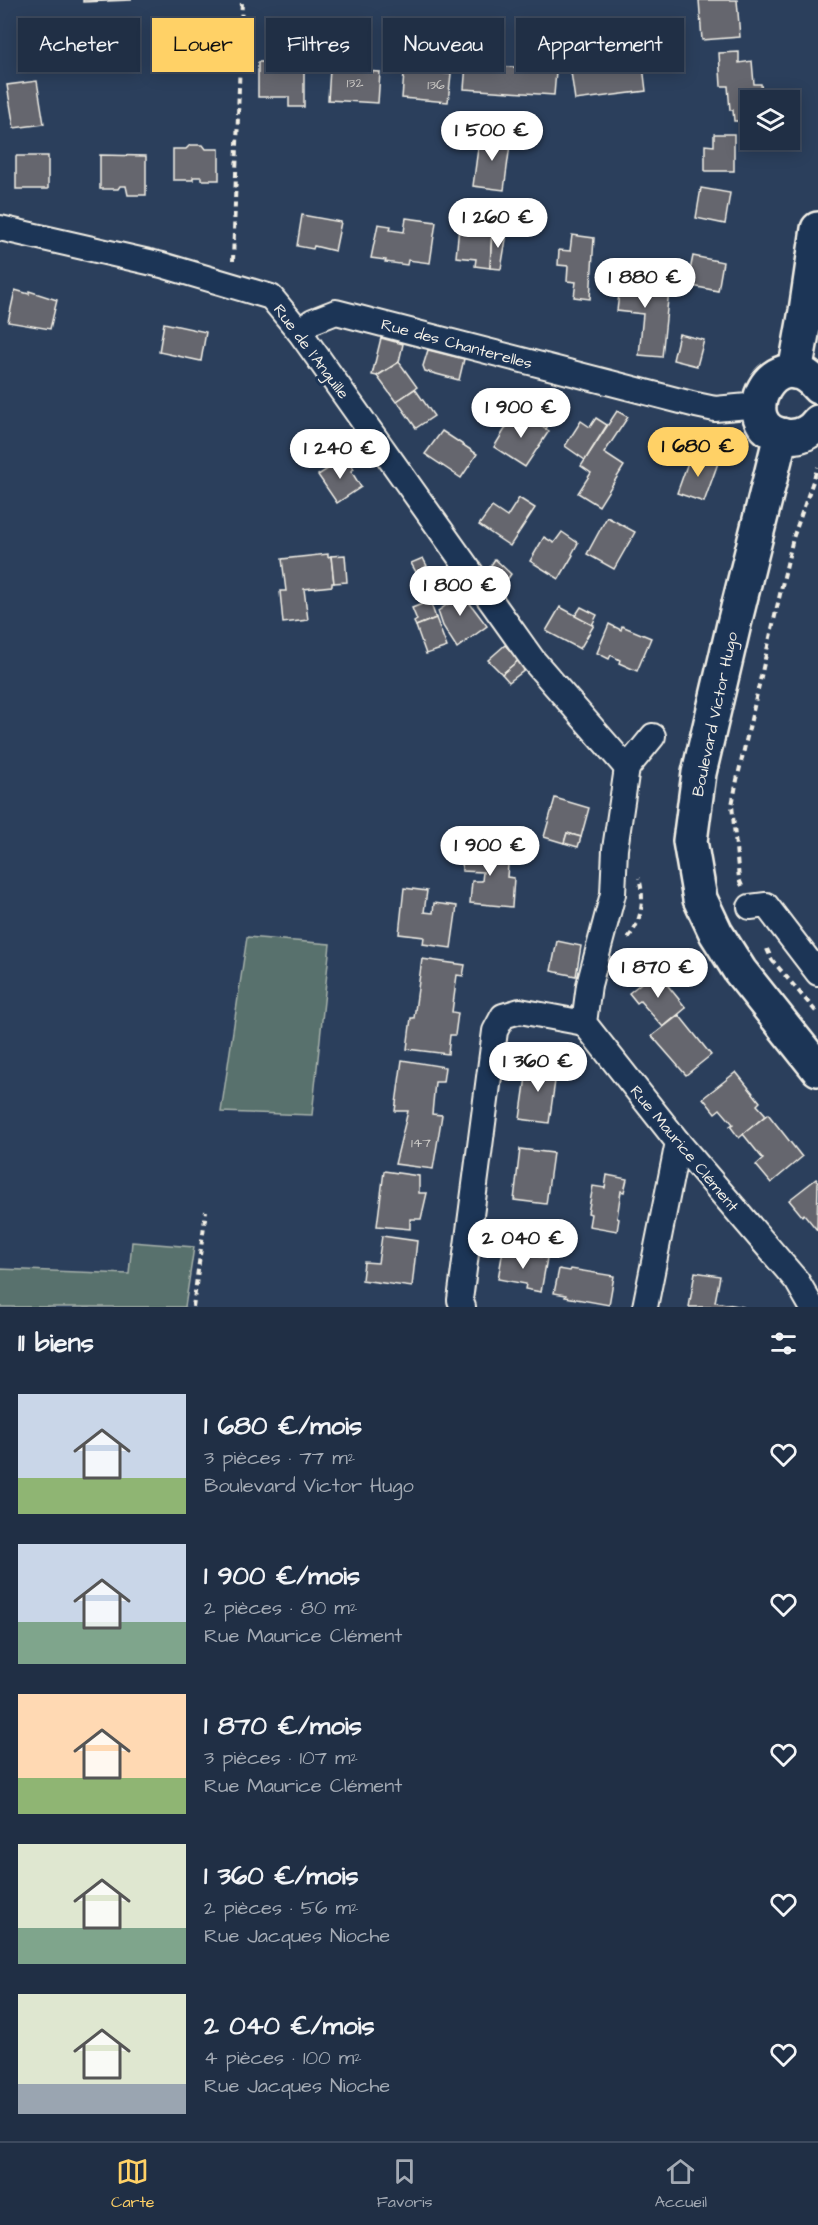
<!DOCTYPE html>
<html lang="fr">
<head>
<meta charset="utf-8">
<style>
	:root { --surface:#202f45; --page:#2d3b50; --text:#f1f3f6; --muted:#a2a9b3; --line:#3d4a5e; --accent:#ffd166 }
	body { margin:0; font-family:"Architects Daughter",sans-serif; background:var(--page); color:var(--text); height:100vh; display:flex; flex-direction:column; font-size:22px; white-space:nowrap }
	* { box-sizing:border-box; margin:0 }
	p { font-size:20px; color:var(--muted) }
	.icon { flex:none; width:33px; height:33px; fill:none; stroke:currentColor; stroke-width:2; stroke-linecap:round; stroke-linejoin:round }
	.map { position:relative; height:1307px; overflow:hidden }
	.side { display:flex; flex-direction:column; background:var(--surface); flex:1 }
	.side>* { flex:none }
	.banner { position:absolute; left:18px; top:18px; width:783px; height:54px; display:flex; gap:12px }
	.tools { position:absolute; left:740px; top:90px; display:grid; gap:12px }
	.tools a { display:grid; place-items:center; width:60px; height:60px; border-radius:0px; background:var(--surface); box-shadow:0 3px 15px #0003,0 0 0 2px var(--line); font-size:30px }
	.price { position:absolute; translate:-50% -51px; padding:0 14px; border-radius:21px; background:#fff; color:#222; font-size:20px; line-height:39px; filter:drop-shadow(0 2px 3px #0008) }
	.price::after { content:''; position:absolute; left:50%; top:36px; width:18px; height:14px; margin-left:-9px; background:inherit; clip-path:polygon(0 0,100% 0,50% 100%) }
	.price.on { background:var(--accent); color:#111 }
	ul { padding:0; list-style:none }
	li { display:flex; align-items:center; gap:18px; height:150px; padding:0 18px }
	li span { display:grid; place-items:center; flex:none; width:168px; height:120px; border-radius:0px; color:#555 }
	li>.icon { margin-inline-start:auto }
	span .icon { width:72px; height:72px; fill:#fffc; stroke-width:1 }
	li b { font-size:26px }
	h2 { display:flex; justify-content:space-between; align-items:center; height:72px; padding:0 18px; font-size:26px }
	.tag { padding:0 21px; border-radius:0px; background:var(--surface); box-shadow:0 3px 15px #0003,0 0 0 2px var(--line); font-size:21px; line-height:54px }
	.tag.on { background:var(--accent); color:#111 }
	.tabs { display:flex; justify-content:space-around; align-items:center; height:84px; border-top:2px solid var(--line); background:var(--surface); font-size:16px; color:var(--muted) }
	.tabs a { display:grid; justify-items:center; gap:3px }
	.tabs .on { color:var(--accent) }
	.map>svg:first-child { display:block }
	.green { fill:#58716d; stroke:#a6b1aa; stroke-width:1.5 }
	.building { fill:#65666e; stroke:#f4f1e8; stroke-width:1.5 }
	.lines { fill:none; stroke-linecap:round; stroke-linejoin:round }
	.street-casing { stroke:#f4f1e8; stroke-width:28 }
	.secondary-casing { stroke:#f4f1e8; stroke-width:38 }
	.path { stroke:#f4f1e8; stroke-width:4; stroke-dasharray:6 4.5; stroke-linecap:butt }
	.street { stroke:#1d3557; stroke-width:24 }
	.secondary { stroke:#1d3557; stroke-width:33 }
	.labels { text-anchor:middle; stroke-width:6; stroke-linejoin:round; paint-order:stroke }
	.number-label { font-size:14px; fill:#d0ceca }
	.street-label { font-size:16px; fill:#f4f1e8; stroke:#1d3557 }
</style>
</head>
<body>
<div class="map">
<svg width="818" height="1307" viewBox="0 0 818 1307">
	<rect width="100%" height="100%" fill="#2b3f5c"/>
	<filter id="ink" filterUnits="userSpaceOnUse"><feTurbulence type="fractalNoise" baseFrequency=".0167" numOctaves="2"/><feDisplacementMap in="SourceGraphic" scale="12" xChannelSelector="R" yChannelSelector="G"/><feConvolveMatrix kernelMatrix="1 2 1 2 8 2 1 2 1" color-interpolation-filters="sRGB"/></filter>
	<g filter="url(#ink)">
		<g class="green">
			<polygon points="247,937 330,944 312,1115 221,1112"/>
			<polygon points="132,1242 194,1247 185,1307 0,1307 0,1269 129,1274"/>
		</g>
		<g class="building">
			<polygon points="83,0 132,0 83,2"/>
			<polygon points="699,0 737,0 740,37 702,40"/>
			<polygon points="739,52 739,63 752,61 754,84 761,84 762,98 750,100 750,121 734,121 733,110 730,110 728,86 721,86 719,53"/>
			<polygon points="542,58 557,59 554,95 464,89 466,64 542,69"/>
			<polygon points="642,58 646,91 575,100 570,65 584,64 584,66"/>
			<polygon points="258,62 304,62 304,107 289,107 289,97 258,97"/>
			<polygon points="330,69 380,72 378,103 328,100"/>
			<polygon points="416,71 451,74 448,102 402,98 404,73 416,74"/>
			<polygon points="37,81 44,124 14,128 7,85"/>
			<polygon points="480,133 511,137 504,190 473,186"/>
			<polygon points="714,134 734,134 734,171 705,171 705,145 714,146"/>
			<polygon points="190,145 203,145 206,149 219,149 219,180 201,180 201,177 193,177 193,180 173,180 173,149 186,149"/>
			<polygon points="100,155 146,156 146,195 128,195 126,186 120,186 118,189 100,189"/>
			<rect x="16" y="156" width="32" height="33"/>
			<polygon points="701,188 730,193 725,224 696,218"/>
			<polygon points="302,215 341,222 335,251 314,246 313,249 297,246"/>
			<polygon points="406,218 436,222 430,263 408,260 407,265 385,262 386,260 371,258 378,224 391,226 390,230 404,232"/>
			<polygon points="459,227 492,231 490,268 475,266 476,259 456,257"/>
			<polygon points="492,231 507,233 501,269 490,268"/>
			<polygon points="572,235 594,238 590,299 574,297 576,282 567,281 568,266 558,265 559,250 570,251"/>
			<polygon points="693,256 723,262 718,291 687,285"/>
			<polygon points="622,267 643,270 642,282 658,284 658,289 669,290 662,357 639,355 643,314 617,311"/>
			<polygon points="15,290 29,294 29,291 57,300 50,329 8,322"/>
			<polygon points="164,323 206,332 201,361 159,352"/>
			<polygon points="679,334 704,340 697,366 673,360"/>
			<polygon points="381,338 403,344 399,362 377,376 372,375"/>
			<polygon points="428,350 464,359 459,380 425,371 423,366"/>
			<polygon points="399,362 417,387 396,402 377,376"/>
			<polygon points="415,389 434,416 416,428 397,401"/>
			<polygon points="522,402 551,421 546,429 516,411"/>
			<polygon points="516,411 549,431 525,467 494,447"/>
			<polygon points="617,411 628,417 604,453 624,466 599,506 578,493 591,473 581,466"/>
			<polygon points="596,418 607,425 585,460 565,446 581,421 590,427"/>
			<polygon points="442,431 477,454 461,478 425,454"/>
			<polygon points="691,454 718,463 704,502 677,493"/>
			<polygon points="347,457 354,469 351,471 361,487 337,503 318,475"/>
			<polygon points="519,498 535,508 510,546 479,525 492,507 507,517"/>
			<polygon points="607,517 635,532 614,569 587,554"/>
			<polygon points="562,532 578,543 572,554 573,555 559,579 530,561 544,537 554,543"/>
			<polygon points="328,554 328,557 331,556 334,583 332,583 332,586 304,589 308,620 283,623 280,591 286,591 282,559"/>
			<polygon points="345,555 347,582 334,583 331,556"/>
			<polygon points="423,558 427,566 416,572 411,563"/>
			<polygon points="495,559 511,574 497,595 484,576"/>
			<polygon points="456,585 487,626 457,648 443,626 438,611 448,604 442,593"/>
			<polygon points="430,601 436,618 416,626 414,622 417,620 412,608"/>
			<polygon points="560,607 594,625 580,649 546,631"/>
			<polygon points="581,607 597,615 592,625 575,616"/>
			<polygon points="436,618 447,647 426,654 416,626"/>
			<polygon points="609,624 621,630 622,626 651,638 637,671 619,663 620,660 611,655 609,659 597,653"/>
			<polygon points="505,645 519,660 502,674 488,660"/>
			<polygon points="519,660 526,669 509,682 502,674"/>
			<polygon points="555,798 589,808 581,837 567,833 564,843 544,837"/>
			<polygon points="567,833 581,837 578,847 564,843"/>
			<polygon points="463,848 509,852 507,877 514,878 512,907 470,903 472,881 482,881 483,872 462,871"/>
			<polygon points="404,888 427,891 424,912 433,913 434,903 457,906 451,948 423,944 424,937 399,934"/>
			<polygon points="557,941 581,946 576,976 551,971"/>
			<polygon points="422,959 465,965 463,976 457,975 452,1012 458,1013 455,1035 450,1035 448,1054 407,1049 411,1018 414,1018"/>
			<polygon points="656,971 686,1008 663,1027 640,1001 637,1003 629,993"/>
			<polygon points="679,1015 711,1055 686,1075 652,1036"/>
			<polygon points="402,1060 445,1067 443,1082 435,1082 432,1114 442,1115 433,1169 395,1164 408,1111 395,1111"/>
			<polygon points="528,1063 557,1067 549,1123 520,1119"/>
			<polygon points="736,1072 760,1102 757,1105 766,1115 739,1138 730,1126 733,1124 720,1109 715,1113 703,1098"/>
			<polygon points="768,1114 802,1157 771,1183 756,1165 763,1159 743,1134"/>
			<polygon points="520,1149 553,1153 546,1204 514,1200"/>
			<polygon points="384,1171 419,1176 419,1193 427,1193 421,1219 410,1219 410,1229 377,1226"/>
			<polygon points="607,1175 627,1179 624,1192 621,1191 617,1218 619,1219 617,1231 589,1226 591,1214 588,1213 593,1186 605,1188"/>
			<polygon points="816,1179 818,1182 817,1230 804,1214 802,1216 789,1200"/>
			<polygon points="382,1236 417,1241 412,1287 362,1280 364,1262 378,1263"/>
			<polygon points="503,1250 547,1258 541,1292 525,1289 526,1284 498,1279"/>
			<polygon points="559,1269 570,1271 571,1269 614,1276 609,1305 565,1297 566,1295 554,1293"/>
			<polygon points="695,1272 720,1276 715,1302 744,1307 689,1307"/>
		</g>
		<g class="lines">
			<defs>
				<g id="street">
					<polyline points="0,228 162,265 271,297 299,331 533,660 627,768 653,736"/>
					<polyline points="299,331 313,321 336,312 696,405 715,409 759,405"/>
					<polyline points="627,768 615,849 613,894 589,985 584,1023 678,1142 797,1281 812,1307"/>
					<polyline points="750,907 766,905 818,973"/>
					<polyline points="463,1307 460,1300 495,1031 503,1016 520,1011 584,1023"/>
					<polyline points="645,1307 678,1142"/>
				</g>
				<g id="secondary">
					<polyline points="795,372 806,311 818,229"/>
					<path d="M818 387C776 335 728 427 785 436 799 438 810 433 818 422"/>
					<polyline points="781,435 734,624 699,773 690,841 700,899 716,933 740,971 818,1069"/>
				</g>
			</defs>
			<use href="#street" class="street-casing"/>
			<use href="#secondary" class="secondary-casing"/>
			<g class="path">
				<polyline points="233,261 242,0"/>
				<polyline points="742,886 739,879 732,805 737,780 793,538 818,467"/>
				<path d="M628 938C642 921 645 899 639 878"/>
				<polyline points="767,949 772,960 818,1014"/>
				<polyline points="193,1307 206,1211"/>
			</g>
			<use href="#street" class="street"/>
			<use href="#secondary" class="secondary"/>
		</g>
	</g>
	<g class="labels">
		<g class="number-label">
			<text x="355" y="87">132</text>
			<text x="436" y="89">136</text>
			<text x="421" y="1147">147</text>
		</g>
		<g class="street-label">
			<text transform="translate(457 343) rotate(15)" y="6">Rue des Chanterelles</text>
			<text transform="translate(312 351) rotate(53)" y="6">Rue de l'Anguille</text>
			<text transform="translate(714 714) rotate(-78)" y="6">Boulevard Victor Hugo</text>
			<text transform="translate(685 1148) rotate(50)" y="6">Rue Maurice Clément</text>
		</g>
	</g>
</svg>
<div class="tools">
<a><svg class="icon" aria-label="layers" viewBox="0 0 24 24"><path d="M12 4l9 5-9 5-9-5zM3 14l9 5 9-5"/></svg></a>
</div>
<b class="price" style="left:492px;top:162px">1 500 €</b>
<b class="price" style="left:498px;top:249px">1 260 €</b>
<b class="price" style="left:645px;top:309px">1 880 €</b>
<b class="price" style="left:521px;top:439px">1 900 €</b>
<b class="price on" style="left:698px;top:478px">1 680 €</b>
<b class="price" style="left:340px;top:480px">1 240 €</b>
<b class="price" style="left:460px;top:617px">1 800 €</b>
<b class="price" style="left:490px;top:877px">1 900 €</b>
<b class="price" style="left:658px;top:999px">1 870 €</b>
<b class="price" style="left:538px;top:1093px">1 360 €</b>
<b class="price" style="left:523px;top:1270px">2 040 €</b>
<div class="banner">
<a class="tag">Acheter</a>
<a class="tag on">Louer</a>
<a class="tag">Filtres</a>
<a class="tag">Nouveau</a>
<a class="tag">Appartement</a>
</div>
</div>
<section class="side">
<h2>11 biens<svg class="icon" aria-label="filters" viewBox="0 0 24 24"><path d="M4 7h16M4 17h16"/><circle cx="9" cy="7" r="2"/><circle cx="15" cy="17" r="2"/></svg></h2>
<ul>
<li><span style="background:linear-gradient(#c9d6e8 70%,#8fb573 0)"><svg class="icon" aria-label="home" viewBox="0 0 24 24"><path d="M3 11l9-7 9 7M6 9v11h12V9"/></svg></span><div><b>1 680 €/mois</b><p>3 pièces · 77 m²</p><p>Boulevard Victor Hugo</p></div><svg class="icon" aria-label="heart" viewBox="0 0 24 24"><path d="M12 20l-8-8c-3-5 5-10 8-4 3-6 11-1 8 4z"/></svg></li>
<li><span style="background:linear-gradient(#c9d6e8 65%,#7fa58c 0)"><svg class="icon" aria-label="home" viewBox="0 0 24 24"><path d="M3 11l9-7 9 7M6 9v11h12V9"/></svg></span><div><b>1 900 €/mois</b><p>2 pièces · 80 m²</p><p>Rue Maurice Clément</p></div><svg class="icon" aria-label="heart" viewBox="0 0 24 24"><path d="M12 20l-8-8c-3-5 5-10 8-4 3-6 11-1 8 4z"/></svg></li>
<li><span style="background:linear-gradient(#ffd9b3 70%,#8fb573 0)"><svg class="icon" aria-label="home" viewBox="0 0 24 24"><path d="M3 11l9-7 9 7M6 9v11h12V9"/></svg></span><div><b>1 870 €/mois</b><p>3 pièces · 107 m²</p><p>Rue Maurice Clément</p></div><svg class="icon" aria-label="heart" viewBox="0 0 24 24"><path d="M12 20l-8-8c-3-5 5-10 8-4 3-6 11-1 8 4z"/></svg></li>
<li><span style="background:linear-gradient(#dfe7d0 70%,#7fa58c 0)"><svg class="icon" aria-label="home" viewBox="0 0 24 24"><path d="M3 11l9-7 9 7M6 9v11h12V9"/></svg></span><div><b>1 360 €/mois</b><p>2 pièces · 56 m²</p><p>Rue Jacques Nioche</p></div><svg class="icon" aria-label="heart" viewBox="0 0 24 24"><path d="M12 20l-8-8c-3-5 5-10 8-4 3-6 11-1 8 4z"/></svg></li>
<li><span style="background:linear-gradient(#dfe7d0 75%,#9aa5b1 0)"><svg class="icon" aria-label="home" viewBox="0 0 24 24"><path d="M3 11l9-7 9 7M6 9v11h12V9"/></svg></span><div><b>2 040 €/mois</b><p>4 pièces · 100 m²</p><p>Rue Jacques Nioche</p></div><svg class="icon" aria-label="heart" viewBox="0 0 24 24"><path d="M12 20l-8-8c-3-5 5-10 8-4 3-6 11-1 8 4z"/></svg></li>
</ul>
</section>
<nav class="tabs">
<a class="on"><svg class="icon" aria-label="map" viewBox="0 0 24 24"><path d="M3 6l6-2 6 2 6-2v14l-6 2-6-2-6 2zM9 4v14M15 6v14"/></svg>Carte</a>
<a><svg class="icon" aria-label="saved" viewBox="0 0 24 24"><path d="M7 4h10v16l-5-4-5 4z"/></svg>Favoris</a>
<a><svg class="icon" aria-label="home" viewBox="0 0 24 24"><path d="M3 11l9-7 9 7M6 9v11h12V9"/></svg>Accueil</a>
</nav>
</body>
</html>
